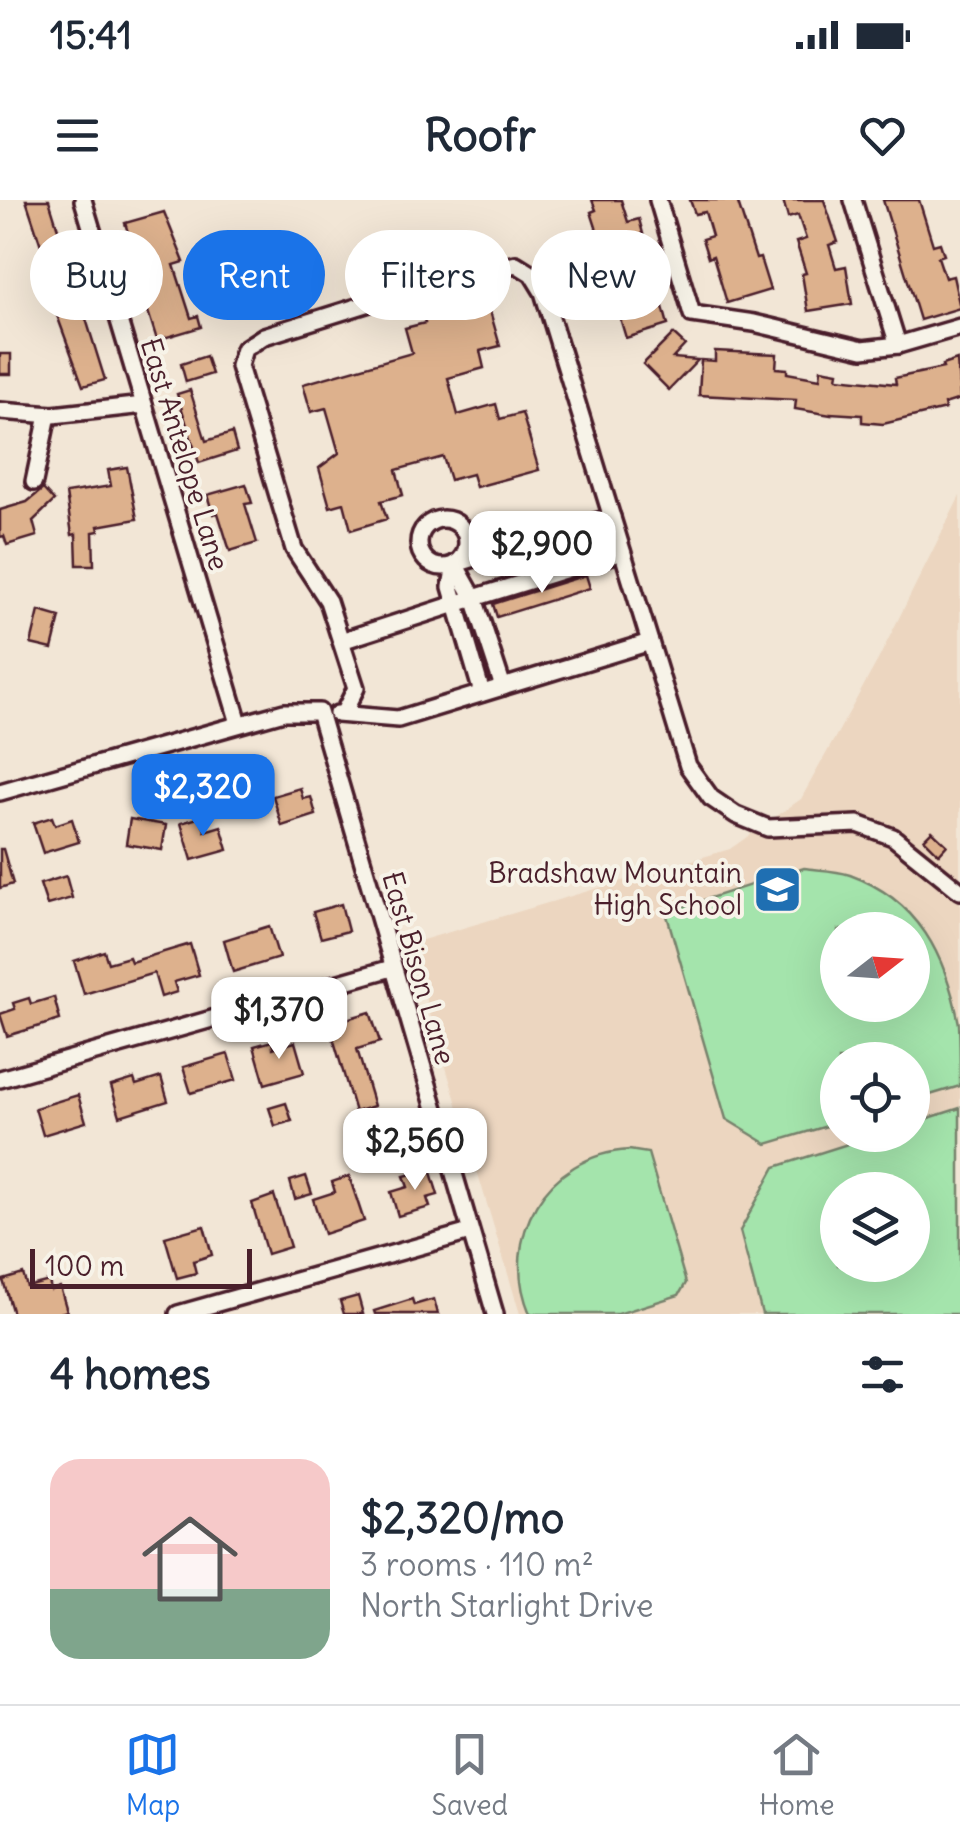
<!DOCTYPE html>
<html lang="en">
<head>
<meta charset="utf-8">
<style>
	:root { --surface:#fff; --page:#f2f2f3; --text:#1f2937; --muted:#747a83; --line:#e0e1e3; --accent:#1a73e8 }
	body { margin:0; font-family:Delius,sans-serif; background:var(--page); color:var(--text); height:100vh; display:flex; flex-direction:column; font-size:38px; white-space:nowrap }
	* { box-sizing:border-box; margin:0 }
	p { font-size:32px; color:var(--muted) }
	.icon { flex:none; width:55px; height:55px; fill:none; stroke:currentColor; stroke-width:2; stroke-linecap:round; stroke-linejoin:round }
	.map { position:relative; height:1114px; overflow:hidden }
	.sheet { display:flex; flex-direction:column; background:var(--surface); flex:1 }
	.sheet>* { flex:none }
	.hud { position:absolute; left:30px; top:30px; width:900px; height:90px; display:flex; gap:20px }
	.needle { width:65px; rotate:73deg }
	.controls { position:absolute; left:820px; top:712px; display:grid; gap:20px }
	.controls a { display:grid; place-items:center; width:110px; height:110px; border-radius:50%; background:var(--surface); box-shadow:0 10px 40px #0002; font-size:50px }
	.scale { position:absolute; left:30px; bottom:25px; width:222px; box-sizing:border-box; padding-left:10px; border:5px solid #4a1f2b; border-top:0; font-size:28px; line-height:35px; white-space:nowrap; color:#4a1f2b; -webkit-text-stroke:8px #f7f3e8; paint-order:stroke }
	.price { position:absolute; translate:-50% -85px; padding:0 22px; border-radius:20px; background:#fff; color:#222; font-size:32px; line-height:65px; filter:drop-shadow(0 2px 5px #0008) }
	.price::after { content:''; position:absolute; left:50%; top:60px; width:30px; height:22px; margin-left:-15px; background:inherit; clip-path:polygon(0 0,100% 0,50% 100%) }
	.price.current { background:var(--accent); color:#fff }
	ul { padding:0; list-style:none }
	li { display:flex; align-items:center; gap:30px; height:250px; padding:0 50px }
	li+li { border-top:2px solid var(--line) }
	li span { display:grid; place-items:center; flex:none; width:280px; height:200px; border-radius:30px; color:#555 }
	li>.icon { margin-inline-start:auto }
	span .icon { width:120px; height:120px; fill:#fffc; stroke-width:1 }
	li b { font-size:42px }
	h2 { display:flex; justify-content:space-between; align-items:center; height:120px; padding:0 50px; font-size:42px }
	.tag { padding:0 35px; border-radius:45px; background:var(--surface); box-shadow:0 10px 40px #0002; font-size:35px; line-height:90px }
	.tag.current { background:var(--accent); color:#fff }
	.status { display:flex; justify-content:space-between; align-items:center; height:70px; padding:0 50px; background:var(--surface); direction:ltr }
	.status svg { height:28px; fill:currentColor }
	header { display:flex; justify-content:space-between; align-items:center; height:130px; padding:0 50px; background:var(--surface); font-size:45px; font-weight:700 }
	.dock { display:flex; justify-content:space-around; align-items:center; height:140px; border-top:2px solid var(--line); background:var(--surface); font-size:28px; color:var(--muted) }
	.dock a { display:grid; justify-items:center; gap:5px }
	.dock .current { color:var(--accent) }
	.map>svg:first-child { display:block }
	.built { fill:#ecd6c0; fill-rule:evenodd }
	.green { fill:#a4e4ac; stroke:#77826c; stroke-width:2.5; fill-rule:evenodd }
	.building { fill:#ddb18d; stroke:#4a1f2b; stroke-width:2.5 }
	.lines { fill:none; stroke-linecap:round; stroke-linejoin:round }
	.minor-casing { stroke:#4a1f2b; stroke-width:22 }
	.minor { stroke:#f7f3e8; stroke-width:15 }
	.labels { text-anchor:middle; stroke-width:8; stroke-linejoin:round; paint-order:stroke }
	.street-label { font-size:28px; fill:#4a1f2b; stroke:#f7f3e8 }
	.poi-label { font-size:28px; fill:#4a1f2b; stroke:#f7f3e8; text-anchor:end }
</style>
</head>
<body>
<div class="status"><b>15:41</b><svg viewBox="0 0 49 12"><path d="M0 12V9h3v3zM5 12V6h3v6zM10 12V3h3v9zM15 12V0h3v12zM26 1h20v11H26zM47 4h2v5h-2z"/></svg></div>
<header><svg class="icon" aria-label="menu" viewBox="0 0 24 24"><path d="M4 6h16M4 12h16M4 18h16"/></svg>Roofr<svg class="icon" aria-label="heart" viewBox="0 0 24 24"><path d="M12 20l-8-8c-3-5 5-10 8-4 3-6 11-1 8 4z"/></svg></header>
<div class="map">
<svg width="960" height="1114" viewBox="0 0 960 1114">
	<rect width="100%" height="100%" fill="#f2e6d6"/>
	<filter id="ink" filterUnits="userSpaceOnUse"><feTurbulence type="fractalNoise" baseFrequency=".01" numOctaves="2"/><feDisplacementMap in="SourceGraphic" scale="20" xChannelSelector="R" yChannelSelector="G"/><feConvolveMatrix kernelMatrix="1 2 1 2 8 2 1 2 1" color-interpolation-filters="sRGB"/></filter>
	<g filter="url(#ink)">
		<path class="built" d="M960 296V1114H520L409 744 730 649 801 599 878 460ZM838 730H912V805H838ZM838 860H912V935H838ZM838 990H912V1065H838Z"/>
		<g class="green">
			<path d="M804 668C819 670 836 670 850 675 919 700 946 756 959 824 960 843 960 866 960 886L913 900 912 860H838L837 923 767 944 726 919 666 712ZM838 730H912V805H838Z"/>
			<path d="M960 908V1114H762L740 1031 775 967 876 935H912L913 923ZM912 990V1065H838V990Z"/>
			<path d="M629 950 648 953 686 1083 679 1095 618 1114H530C498 1038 546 955 629 950Z"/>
		</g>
		<g class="building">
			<polygon points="26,0 49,0 105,180 83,186 51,99 58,97"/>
			<polygon points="592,0 621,0 628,22 639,19 668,125 626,138 616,105 621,104 591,12 596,10"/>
			<polygon points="690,0 737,0 756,59 760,58 770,90 727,103 713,56 708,58 702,39 712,36 705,12 695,14"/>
			<polygon points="783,0 824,0 838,42 829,45 836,68 846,66 852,104 808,111 802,74 806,73 796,42 806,39 798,15 788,18"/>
			<polygon points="883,0 919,0 933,45 940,43 944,55 938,57 945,78 953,76 960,108 920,120"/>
			<polygon points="164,12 184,62 174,65 191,118 198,116 201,127 157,140 142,92 150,90 135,40 131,42 125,23"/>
			<polygon points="484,90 500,146 480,151 484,168 448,178 458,215 496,204 500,219 522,213 539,270 476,287 472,274 450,280 443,257 396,270 403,295 381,301 387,319 351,330 344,303 330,307 319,268 339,253 326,208 311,212 303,184 412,153 405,128 425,123 421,108"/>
			<polygon points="673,134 685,145 673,158 698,160 669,190 643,164"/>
			<polygon points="715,151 777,154 776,168 787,169 787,173 820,179 821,169 838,172 837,178 896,184 895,178 943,168 942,165 957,160 960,199 944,204 945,209 883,224 862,222 862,215 831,213 831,215 795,209 796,200 699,195 701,160 715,161"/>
			<rect x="0" y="154" width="11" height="20"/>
			<polygon points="206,156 212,174 186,182 181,164"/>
			<polygon points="190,190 206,241 232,233 237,251 199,263 177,194"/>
			<polygon points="127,267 137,319 98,326 99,331 93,332 94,365 77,365 76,334 72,335 66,293 111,286 108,270"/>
			<polygon points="246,284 252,303 245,304 257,343 230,351 218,313 213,314 207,295"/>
			<polygon points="43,289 54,301 33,321 37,336 7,345 4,336 0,337 0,310 27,302"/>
			<polygon points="586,375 590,388 497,417 493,404"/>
			<polygon points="39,411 60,417 52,449 31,444"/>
			<polygon points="300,588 303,599 311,597 316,615 282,626 273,596"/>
			<polygon points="52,617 55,625 72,619 79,642 43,653 33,623"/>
			<polygon points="201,617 205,631 221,626 228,650 192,660 181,623"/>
			<polygon points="130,619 166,625 162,650 126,644"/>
			<polygon points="932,631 947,645 939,654 924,639"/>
			<polygon points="0,649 3,649 13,684 0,688"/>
			<polygon points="66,676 72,698 47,705 40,684"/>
			<polygon points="341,704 348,731 321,738 313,712"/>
			<polygon points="269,726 279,758 233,772 224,740"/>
			<polygon points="190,744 199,775 174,782 177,792 161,797 154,773 84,794 74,761 104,751 108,763 129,757 131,762"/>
			<polygon points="54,797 60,820 7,836 0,814 15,809 13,803 29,798 31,804"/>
			<polygon points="370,812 380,842 357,849 374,906 355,912 329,824"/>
			<polygon points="272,841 273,848 295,842 304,873 265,884 254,846"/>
			<polygon points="228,854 236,880 191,893 183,867"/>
			<polygon points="161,877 168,901 120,916 111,886 134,879 136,885"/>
			<polygon points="78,895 86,922 43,935 35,908"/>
			<polygon points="286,903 292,921 275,926 269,908"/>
			<polygon points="430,969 438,995 427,998 430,1007 398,1016 391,992 408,987 404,976"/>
			<polygon points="306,976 312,994 295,999 290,981"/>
			<polygon points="349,976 364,1021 324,1034 313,999 335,992 332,982"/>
			<polygon points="274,995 290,1047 267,1054 252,1003"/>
			<polygon points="204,1026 212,1055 193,1061 196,1073 177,1078 165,1037"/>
			<polygon points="23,1074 27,1087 49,1081 51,1090 60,1087 67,1111 57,1114 13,1114 3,1080"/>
			<polygon points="358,1096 363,1114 344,1114 340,1101"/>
			<polygon points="412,1099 414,1105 434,1099 438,1114 375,1114 374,1111"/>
		</g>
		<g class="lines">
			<defs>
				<g id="minor">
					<polyline points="83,0 239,523"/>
					<polyline points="658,0 692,114 754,123 863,149 898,145 960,127"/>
					<polyline points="853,0 898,145"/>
					<polyline points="0,211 53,215 144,205"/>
					<polyline points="34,282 48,215"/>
					<circle cx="443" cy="343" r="24"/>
					<polyline points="341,441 474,398 455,364"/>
					<polyline points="503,487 474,398 622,352"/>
					<polyline points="482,493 451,387 455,364 612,317"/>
					<polyline points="337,514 398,519 650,442 688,566 711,598 736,615 768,628 858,624 893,637 960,691"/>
					<polyline points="343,514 356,488 328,401 294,349 239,166 244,149 264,136 421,87 516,64 532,74 543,92 650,442"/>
					<polyline points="0,592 284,512 319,512 495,1114"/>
					<polyline points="0,879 392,768"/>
					<polyline points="178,1114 470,1032"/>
				</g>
			</defs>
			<use href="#minor" class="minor-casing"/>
			<use href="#minor" class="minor"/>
		</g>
	</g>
	<defs>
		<symbol id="school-square" viewBox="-11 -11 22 22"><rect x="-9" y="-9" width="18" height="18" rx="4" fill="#1f6fb2" stroke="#f7f3e8"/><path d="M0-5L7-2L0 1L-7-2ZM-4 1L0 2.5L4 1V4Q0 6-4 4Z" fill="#fff"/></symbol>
	</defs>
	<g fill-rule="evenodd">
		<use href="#school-square" x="750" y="662" width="55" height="55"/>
	</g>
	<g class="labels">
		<g class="street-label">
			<text transform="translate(185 254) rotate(73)" y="10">East Antelope Lane</text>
			<text transform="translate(419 768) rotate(74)" y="10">East Bison Lane</text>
		</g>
		<g class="poi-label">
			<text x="742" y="683">Bradshaw Mountain<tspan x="742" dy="32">High School</tspan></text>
		</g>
	</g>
</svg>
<div class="controls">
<a><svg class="needle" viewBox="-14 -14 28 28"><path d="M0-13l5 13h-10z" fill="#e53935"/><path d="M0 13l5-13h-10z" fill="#747a83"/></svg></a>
<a><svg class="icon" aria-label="locate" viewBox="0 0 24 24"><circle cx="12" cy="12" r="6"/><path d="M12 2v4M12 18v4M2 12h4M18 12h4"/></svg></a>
<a><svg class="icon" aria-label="layers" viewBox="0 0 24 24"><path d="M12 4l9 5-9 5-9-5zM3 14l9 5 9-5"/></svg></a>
</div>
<div class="scale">100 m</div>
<b class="price" style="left:542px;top:396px">$2,900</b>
<b class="price current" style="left:203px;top:639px">$2,320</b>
<b class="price" style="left:279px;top:862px">$1,370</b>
<b class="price" style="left:415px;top:993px">$2,560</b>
<div class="hud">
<a class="tag">Buy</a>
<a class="tag current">Rent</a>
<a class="tag">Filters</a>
<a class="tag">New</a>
</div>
</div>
<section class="sheet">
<h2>4 homes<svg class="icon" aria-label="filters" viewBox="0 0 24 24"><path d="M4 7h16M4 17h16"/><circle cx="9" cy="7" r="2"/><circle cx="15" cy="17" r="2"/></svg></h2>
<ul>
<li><span style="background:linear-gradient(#f6c9c9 65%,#7fa58c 0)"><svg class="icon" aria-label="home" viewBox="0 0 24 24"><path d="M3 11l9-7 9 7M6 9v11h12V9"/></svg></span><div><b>$2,320/mo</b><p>3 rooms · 110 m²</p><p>North Starlight Drive</p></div></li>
</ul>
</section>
<nav class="dock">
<a class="current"><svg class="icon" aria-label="map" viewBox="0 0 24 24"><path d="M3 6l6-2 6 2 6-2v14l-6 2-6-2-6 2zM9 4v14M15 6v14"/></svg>Map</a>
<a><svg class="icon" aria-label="saved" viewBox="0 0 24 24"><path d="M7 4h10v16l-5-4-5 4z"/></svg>Saved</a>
<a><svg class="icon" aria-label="home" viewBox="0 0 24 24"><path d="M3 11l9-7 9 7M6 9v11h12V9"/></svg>Home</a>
</nav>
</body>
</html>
